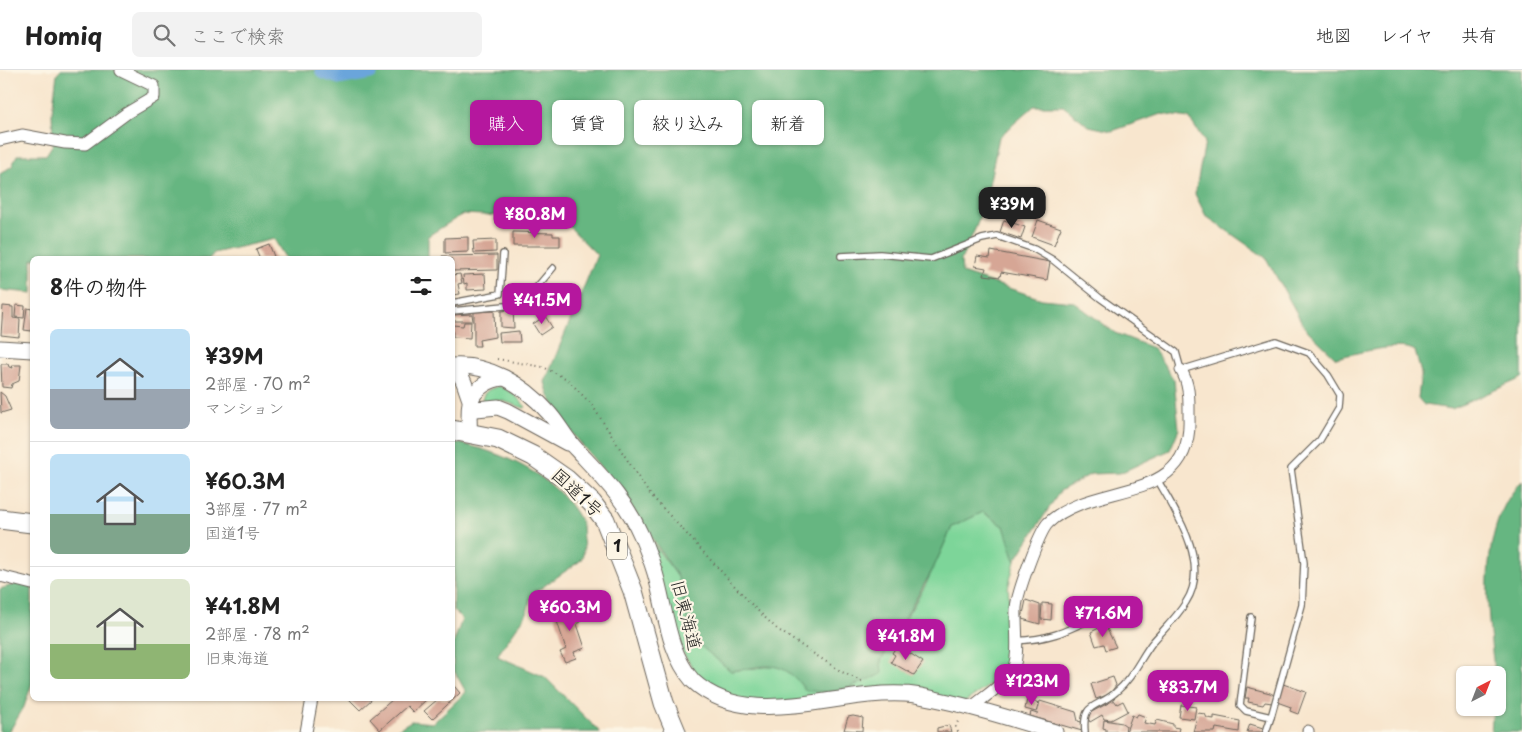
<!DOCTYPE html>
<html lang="ja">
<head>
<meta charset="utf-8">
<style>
	:root { --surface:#fff; --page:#f2f2f2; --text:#222; --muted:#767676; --line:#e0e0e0; --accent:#b5179e }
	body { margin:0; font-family:"Playpen Sans","Klee One",sans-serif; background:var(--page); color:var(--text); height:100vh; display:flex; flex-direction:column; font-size:19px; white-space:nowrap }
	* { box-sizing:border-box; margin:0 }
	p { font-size:16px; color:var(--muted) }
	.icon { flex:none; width:28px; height:28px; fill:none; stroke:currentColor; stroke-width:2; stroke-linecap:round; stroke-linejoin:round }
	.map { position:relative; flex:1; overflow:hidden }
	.sheet { position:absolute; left:30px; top:186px; width:425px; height:445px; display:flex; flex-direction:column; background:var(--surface); border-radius:8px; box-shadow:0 1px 4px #0004 }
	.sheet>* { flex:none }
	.top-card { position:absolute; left:470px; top:30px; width:475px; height:45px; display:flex; gap:10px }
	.needle { width:32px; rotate:42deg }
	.fabs { position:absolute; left:1456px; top:596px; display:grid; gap:10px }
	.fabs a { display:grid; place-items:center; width:50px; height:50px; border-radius:8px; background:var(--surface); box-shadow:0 1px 4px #0004; font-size:25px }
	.price { position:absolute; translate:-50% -42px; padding:0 11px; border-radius:10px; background:var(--accent); color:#fff; font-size:16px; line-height:32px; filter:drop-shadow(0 1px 2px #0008) }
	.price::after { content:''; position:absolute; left:50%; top:30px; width:15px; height:11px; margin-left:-8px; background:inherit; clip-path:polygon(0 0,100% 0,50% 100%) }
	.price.current { background:#222; color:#fff }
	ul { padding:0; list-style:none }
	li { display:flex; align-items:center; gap:15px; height:125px; padding:0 20px }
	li+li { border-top:1px solid var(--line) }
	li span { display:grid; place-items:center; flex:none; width:140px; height:100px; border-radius:8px; color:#555 }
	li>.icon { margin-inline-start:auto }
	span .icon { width:60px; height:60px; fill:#fffc; stroke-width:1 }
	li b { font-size:21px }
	h2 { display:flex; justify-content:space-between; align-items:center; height:60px; padding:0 20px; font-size:21px }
	.chip { padding:0 18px; border-radius:8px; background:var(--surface); box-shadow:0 1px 4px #0004; font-size:18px; line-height:45px }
	.chip.current { background:var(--accent); color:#fff }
	header { display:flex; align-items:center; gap:30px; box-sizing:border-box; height:70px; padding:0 25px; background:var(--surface); border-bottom:1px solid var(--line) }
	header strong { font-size:24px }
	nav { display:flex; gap:28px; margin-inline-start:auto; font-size:18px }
	.search { width:350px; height:45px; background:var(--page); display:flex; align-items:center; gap:12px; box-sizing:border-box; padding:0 18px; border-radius:8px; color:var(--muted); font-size:19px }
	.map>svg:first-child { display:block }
	.green { fill:#7dd599; stroke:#4c785a }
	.forest { fill:#66b681; stroke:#41694e }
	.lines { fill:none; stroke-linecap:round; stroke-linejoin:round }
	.river { stroke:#6ba5db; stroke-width:20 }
	.building { fill:#d6a695 }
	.service-casing { stroke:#69635a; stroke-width:8 }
	.minor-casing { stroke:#69635a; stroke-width:13 }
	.tertiary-casing { stroke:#69635a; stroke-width:17 }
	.trunk-casing { stroke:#69635a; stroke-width:21 }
	.path { stroke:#69635a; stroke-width:2; stroke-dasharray:1 4; stroke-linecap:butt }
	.service { stroke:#fff; stroke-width:5.5 }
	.minor { stroke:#fff; stroke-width:11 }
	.tertiary { stroke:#fff; stroke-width:15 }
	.trunk { stroke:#fff; stroke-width:19 }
	.labels { text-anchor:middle; stroke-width:4.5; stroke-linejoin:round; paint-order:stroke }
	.shield { fill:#fcf5e5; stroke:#5f5d58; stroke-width:1 }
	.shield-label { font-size:16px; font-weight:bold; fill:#1c1c1c }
	.street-label { font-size:18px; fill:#1c1c1c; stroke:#fcf5e5 }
</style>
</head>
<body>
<header>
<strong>Homiq</strong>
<div class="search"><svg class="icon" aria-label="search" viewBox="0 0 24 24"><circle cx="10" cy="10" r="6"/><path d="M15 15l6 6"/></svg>ここで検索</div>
<nav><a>地図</a><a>レイヤ</a><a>共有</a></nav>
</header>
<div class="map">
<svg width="1522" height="662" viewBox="0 0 1522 662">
	<rect width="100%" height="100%" fill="#fcf5e5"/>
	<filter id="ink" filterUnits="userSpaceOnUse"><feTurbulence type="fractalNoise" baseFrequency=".02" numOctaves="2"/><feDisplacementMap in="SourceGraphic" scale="10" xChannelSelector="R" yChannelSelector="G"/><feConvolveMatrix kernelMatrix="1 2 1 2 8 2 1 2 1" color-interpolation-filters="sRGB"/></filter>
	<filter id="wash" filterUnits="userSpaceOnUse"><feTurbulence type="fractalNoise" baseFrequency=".0096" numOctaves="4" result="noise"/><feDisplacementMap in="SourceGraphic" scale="20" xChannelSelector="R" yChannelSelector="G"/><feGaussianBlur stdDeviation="1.12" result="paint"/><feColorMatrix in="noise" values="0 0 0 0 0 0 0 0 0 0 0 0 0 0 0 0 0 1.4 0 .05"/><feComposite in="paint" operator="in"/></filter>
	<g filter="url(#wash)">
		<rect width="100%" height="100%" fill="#f8e6ce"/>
		<g class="green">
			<path d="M499 316 513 323 526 337 524 338 500 330 485 334 482 330C484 320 490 319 499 316Z"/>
			<polygon points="983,442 1004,456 1016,487 1008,518 1016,590 990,615 962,634 888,624 744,635 707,617 674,571 639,454 678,507 691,568 731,601 775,596 793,603 881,591 926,514 952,457"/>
		</g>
		<g class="forest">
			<path d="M61 0H1522V308L1452 339 1424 335 1418 328 1421 303 1415 281C1401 271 1353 284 1336 288L1305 258 1266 188 1206 146 1195 124 1205 72 1189 48 1161 44 1112 61 1089 56 1063 36H1034L999 67 986 129 976 157 961 190 962 203 1042 229 1074 232 1115 263 1153 278 1174 310 1179 359 1170 380 1120 403 1091 404 1060 421 1015 491 1004 456 983 442 952 457 933 499 881 590 882 604 838 622 806 621C781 587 769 596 731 601L691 568 678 507 621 422 568 358 549 326 545 312 597 185 562 149 463 144 428 166V189H286L274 169 214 183 209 189H32V223L0 220V104L12 96 17 85H46L53 74 52 42 57 4Z"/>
			<path d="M453 372C501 381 556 405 580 450 583 455 582 463 583 469 584 477 585 484 580 491L531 525 527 543 497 586 545 607 600 662H393L411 651 433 653 466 622 453 599V575L462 549 453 540Z"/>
			<path d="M1522 411V662H1491L1493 638H1498V605H1495C1487 545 1476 458 1522 411Z"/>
			<polygon points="32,509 32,613 24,637 9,662 0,662 0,519"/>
		</g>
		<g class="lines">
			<polyline class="river" points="325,0 341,5 369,0"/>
		</g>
		<g id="blocks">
			<g class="building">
				<polygon points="1004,150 1025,157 1021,169 1000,162"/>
				<polygon points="1038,150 1061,158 1054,175 1032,167"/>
				<polygon points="513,162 553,163 553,166 560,166 560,176 513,176"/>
				<polygon points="468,167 468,182 445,183 445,168"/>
				<polygon points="496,170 496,182 474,183 473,171"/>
				<polygon points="269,174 275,189 260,189 256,179"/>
				<polygon points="991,181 1050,192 1047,210 1001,202 1000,207 984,205 986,198 975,196 977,186 990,188"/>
				<polygon points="497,185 497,200 452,201 452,189 442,189 442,186"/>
				<polygon points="460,204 462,213 458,214 460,224 452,225 452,205"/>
				<polygon points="485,204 486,219 467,220 467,213 464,214 463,205"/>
				<polygon points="16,235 25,236 24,248 15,247"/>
				<polygon points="3,236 13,237 13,248 20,249 19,267 1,265"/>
				<polygon points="27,238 32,239 32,261 24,260"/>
				<polygon points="513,240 514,258 501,257 501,241"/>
				<polygon points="494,241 495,267 479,270 480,276 474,276 474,242"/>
				<polygon points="472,244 473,251 452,251 452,245"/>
				<polygon points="545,246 552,257 540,265 533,254"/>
				<polygon points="464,252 471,252 470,268 453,267 452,255 463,256"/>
				<polygon points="519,261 520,272 500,272 499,263"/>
				<polygon points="1,294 8,294 9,297 13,298 12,295 21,295 19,311 12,314 11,318 2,317"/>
				<polygon points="0,322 5,326 11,340 1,343"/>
				<polygon points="1026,530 1040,535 1040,554 1022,549"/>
				<polygon points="1042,533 1052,534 1051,550 1041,549"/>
				<polygon points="577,536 581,552 577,554 585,578 574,582 576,588 565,592 560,582 566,579 554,542"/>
				<polygon points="1105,555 1116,577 1106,580 1104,574 1096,576 1091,562"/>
				<polygon points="899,576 923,592 914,605 891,592 895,585 892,583 896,577"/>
				<polygon points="1113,607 1116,615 1110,624 1096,629 1091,614"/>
				<polygon points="1283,614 1306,622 1298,644 1290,641 1291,637 1277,632"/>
				<polygon points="454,616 460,623 432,649 424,641 438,629 452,629"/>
				<polygon points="1247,617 1270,623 1274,625 1272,633 1265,632 1263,635 1248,632 1249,628 1245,628"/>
				<polygon points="349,629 372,629 360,640"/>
				<polygon points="393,629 427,629 413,642 407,636 380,660 370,649"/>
				<polygon points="1027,629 1039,633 1036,642 1025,639"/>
				<polygon points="1114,630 1117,634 1123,631 1128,641 1111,650 1104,649 1102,645 1090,652 1086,645"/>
				<polygon points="1040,631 1076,642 1078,651 1084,653 1082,661 1030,646 1031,642 1037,644"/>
				<polygon points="1181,635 1196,637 1194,649 1179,647"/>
				<polygon points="1198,643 1205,644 1207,648 1214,649 1214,646 1240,651 1239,662 1216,658 1215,662 1193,662"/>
				<polygon points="1138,644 1146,647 1144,653 1155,655 1157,650 1173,654 1173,657 1179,658 1178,662 1126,662 1132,645 1136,647"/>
				<polygon points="853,646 863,648 862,661 844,660 848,647"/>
				<polygon points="1104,650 1122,653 1126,656 1125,662 1106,662 1106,659 1103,658"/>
				<polygon points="1250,654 1263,658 1263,662 1247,662"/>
				<polygon points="949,655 951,662 937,662 937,658"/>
			</g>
		</g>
	</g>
	<g filter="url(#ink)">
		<use href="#blocks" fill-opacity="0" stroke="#69635a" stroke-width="1"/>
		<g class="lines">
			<defs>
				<g id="service">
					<polyline points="841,186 880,184 931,189 982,169 997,166 1034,179 1053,190 1100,228 1176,282 1181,300 1276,271 1309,283 1328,305 1340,325 1339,338 1320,370 1291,399 1304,493 1302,535 1271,647 1246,641 1240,635 1251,547"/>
					<polyline points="452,233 500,224 503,184"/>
					<polyline points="452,241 515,235 530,225 553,198"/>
					<path d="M1015 571C1049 569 1063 563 1093 548"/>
					<path d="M1085 662C1082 631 1097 639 1116 622 1132 609 1140 589 1152 573 1163 560 1177 547 1186 532 1211 494 1176 442 1157 409"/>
					<polyline points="1266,662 1271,647"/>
				</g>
				<g id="minor">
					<polyline points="0,70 22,65 65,73 85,74 127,43 154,27 154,16 121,0"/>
					<polyline points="0,506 32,514"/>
					<path d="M972 637C984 627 1000 617 1010 605 1021 591 1015 556 1016 538 1017 524 1039 462 1048 453 1094 409 1193 437 1189 347 1189 330 1190 315 1181 300"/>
					<polyline points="306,662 312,629"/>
					<polyline points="1308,662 1308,661"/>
				</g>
				<g id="tertiary">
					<polyline points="0,278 32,280"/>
					<path d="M452 296C488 293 524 315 547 341 558 352 565 368 576 379 601 406 626 430 641 465 646 477 651 490 655 503 666 540 667 581 693 611 748 662 836 620 904 624 914 624 925 627 935 629 976 637 1015 650 1055 662"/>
					<path d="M452 298C469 308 464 327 476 339L498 337 508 341 567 373"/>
					<path d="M469 362C470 353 468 342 470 333 474 318 490 309 504 308"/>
				</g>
				<g id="trunk">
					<polyline points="452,360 498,369 533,386 566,409 592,433 605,450 633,521 664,633 676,662"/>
					<polyline points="0,449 32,453"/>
				</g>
			</defs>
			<use href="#service" class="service-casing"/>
			<use href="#minor" class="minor-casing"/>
			<use href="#tertiary" class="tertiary-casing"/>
			<use href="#trunk" class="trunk-casing"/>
			<g class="path">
				<polyline points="497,289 543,297 567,309 592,335 648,422 754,537 777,559 808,580 842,602 863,612"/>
				<polyline points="958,662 956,657 959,648"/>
			</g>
			<use href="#service" class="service"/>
			<use href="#minor" class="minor"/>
			<use href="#tertiary" class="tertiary"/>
			<use href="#trunk" class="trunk"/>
		</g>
	</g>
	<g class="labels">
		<rect class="shield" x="607" y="462.5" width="20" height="27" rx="4"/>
		<g class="shield-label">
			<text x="617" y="482">1</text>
		</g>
		<g class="street-label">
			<text transform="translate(577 423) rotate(43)" y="6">国道1号</text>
			<text transform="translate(686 545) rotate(75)" y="6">旧東海道</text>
		</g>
	</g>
</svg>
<div class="fabs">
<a><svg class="needle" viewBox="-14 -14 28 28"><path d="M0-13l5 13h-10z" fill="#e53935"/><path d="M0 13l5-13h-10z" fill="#767676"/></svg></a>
</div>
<b class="price current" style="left:1012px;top:159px">¥39M</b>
<b class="price" style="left:535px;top:169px">¥80.8M</b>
<b class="price" style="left:542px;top:255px">¥41.5M</b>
<b class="price" style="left:570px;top:562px">¥60.3M</b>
<b class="price" style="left:1103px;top:568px">¥71.6M</b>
<b class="price" style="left:906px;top:591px">¥41.8M</b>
<b class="price" style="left:1032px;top:636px">¥123M</b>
<b class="price" style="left:1188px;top:642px">¥83.7M</b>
<div class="top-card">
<a class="chip current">購入</a>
<a class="chip">賃貸</a>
<a class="chip">絞り込み</a>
<a class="chip">新着</a>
</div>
<section class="sheet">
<h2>8件の物件<svg class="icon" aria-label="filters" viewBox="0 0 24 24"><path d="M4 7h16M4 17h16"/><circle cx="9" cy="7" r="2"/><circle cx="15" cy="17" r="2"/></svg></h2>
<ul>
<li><span style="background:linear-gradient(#bfe0f5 60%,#9aa5b1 0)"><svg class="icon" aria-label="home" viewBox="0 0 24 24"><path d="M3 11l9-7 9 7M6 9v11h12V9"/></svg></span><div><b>¥39M</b><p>2部屋 · 70 m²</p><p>マンション</p></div></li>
<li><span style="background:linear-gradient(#bfe0f5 60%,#7fa58c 0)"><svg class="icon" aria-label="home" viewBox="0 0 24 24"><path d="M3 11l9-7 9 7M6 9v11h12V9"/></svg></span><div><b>¥60.3M</b><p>3部屋 · 77 m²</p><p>国道1号</p></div></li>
<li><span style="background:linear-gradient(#dfe7d0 65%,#8fb573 0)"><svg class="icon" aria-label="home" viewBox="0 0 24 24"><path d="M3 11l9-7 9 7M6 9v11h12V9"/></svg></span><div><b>¥41.8M</b><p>2部屋 · 78 m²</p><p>旧東海道</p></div></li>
</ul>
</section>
</div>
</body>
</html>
